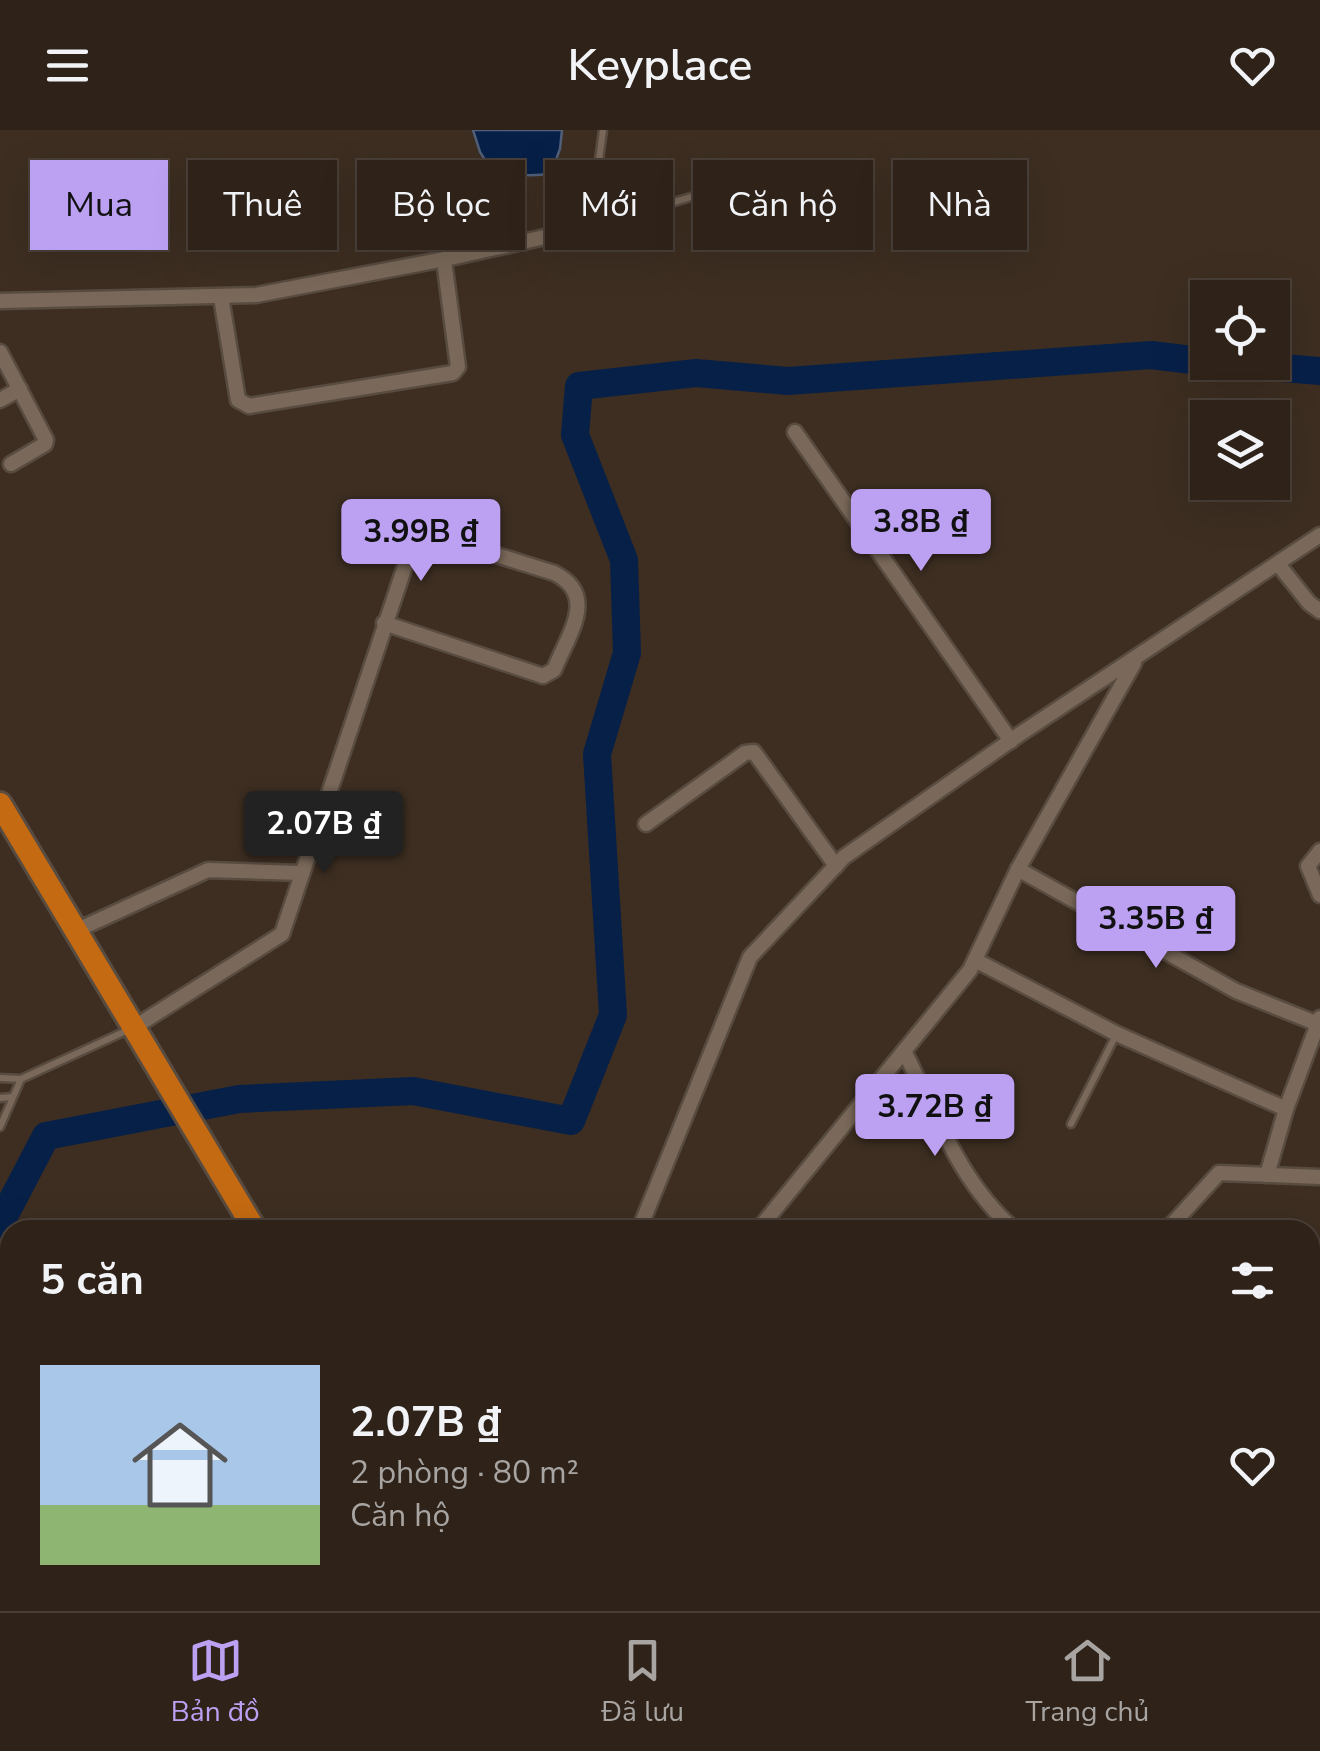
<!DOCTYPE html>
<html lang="vi">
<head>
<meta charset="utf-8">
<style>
	:root { --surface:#2e2219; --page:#3a2f26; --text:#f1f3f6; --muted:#a7a4a2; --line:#493f38; --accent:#bca0f2 }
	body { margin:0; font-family:"Nunito Sans",sans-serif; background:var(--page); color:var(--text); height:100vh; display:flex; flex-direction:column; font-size:38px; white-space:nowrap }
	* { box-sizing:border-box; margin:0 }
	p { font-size:32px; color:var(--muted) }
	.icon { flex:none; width:55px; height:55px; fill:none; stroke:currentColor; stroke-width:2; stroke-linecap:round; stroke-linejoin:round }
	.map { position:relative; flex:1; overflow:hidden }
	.details { position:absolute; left:0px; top:1090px; width:1320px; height:392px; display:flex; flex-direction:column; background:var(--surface); border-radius:30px 30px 0 0; box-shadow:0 10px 40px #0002,0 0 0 2px var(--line) }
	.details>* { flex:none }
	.top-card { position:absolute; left:30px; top:30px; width:1260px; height:90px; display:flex; gap:20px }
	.fabs { position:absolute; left:1190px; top:150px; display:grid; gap:20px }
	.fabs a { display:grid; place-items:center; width:100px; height:100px; border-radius:0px; background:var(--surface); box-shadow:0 10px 40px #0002,0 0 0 2px var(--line); font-size:50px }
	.price { position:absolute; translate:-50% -85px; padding:0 22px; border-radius:10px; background:var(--accent); color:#111; font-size:32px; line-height:65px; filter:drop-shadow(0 2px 5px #0008) }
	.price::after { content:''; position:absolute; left:50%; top:60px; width:30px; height:22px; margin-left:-15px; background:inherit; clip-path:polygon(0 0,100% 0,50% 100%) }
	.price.on { background:#222; color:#fff }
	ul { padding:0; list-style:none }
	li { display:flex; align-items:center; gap:30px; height:250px; padding:0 40px }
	li span { display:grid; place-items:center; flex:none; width:280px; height:200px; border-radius:0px; color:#555 }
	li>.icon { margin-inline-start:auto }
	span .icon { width:120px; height:120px; fill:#fffc; stroke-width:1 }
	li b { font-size:42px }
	h2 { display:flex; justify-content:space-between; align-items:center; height:120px; padding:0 40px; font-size:42px }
	.tag { padding:0 35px; border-radius:0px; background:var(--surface); box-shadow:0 10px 40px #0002,0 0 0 2px var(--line); font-size:35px; line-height:90px }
	.tag.on { background:var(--accent); color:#111 }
	header { display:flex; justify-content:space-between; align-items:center; height:130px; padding:0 40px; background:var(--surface); font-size:45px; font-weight:600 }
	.menu { display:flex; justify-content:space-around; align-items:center; height:140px; border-top:2px solid var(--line); background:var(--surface); font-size:28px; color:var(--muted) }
	.menu a { display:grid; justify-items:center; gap:5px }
	.menu .on { color:var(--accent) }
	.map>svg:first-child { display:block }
	.water { fill:#072048; stroke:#515f79; stroke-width:2.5 }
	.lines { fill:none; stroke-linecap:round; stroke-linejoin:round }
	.river { stroke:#072048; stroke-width:28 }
	.service-casing { stroke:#584b40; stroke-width:11 }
	.minor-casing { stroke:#584b40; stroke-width:19 }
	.trunk-casing { stroke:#584b40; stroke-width:28 }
	.service { stroke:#7a695a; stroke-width:6 }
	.minor { stroke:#7a695a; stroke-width:14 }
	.trunk { stroke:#c46a12; stroke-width:22 }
</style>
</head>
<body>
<header><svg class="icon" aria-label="menu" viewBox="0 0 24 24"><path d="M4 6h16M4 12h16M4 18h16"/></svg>Keyplace<svg class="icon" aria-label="heart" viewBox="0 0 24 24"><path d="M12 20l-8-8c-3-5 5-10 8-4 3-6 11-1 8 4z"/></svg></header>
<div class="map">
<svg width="1320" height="1481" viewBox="0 0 1320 1481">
	<rect width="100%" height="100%" fill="#3d2e21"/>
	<path class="water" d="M473 0H562L560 19 551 43C529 48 511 44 490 38L480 22Z"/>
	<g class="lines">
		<g class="river">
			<polyline points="1211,232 1320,241"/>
			<polyline points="10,1183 2,1090 46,1006 239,969 413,961 571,991 613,885 597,624 627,523 624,430 575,305 579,256 696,243 788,251 1151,225 1208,232"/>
			<polyline points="0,1276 10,1269"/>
		</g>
		<defs>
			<g id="service">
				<polyline points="603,0 590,97 782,40"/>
				<polyline points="0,948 21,949 128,900"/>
				<polyline points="0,968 12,967"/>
				<polyline points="1071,994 1116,905"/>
				<polyline points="0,997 21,949"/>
				<polyline points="0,1432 10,1431"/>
				<polyline points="355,1472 358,1481"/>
			</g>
			<g id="minor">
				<polyline points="221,167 238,270 249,276 453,243 458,237 444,130"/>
				<polyline points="0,171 256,165 450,128 590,97"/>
				<polyline points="0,222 46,310 45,314 11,334"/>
				<polyline points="0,270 20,259"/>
				<polyline points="795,302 1011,611"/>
				<polyline points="1278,434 1309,473 1320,481"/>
				<polyline points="646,694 745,623 754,622 836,736"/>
				<polyline points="1320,721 1308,736 1320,765"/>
				<polyline points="1018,739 1236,861 1318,894"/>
				<polyline points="75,801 208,740 301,743"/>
				<polyline points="975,830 1117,904 1286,979"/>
				<path d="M133 898 282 804 417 400 554 443C599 465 568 505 554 540L543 546 384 493"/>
				<path d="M904 921C935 982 961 1055 1015 1100"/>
				<polyline points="1267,1045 1286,979 1320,888"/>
				<polyline points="639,1100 750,827 844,727 1020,604 1320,405"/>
				<polyline points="758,1100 970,840 1018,739 1134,533"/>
				<polyline points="1167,1100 1219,1043 1320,1047"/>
				<polyline points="1310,1213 1320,1207"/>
				<polyline points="1310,1222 1320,1239"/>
				<polyline points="830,1472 832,1481"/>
			</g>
			<g id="trunk">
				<polyline points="0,674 255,1100"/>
				<polyline points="475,1472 480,1481"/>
			</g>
		</defs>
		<use href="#service" class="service-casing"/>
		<use href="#minor" class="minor-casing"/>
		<use href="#trunk" class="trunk-casing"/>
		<use href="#service" class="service"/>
		<use href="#minor" class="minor"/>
		<use href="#trunk" class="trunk"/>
	</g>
</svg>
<div class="fabs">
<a><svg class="icon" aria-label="locate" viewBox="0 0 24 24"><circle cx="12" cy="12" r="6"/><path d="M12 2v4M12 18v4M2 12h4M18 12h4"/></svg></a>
<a><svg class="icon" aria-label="layers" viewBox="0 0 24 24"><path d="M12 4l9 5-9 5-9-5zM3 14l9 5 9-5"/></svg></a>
</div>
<b class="price" style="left:921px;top:444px">3.8B ₫</b>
<b class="price" style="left:421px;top:454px">3.99B ₫</b>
<b class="price on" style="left:324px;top:746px">2.07B ₫</b>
<b class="price" style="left:1156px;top:841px">3.35B ₫</b>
<b class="price" style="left:935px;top:1029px">3.72B ₫</b>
<div class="top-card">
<a class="tag on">Mua</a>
<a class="tag">Thuê</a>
<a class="tag">Bộ lọc</a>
<a class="tag">Mới</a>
<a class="tag">Căn hộ</a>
<a class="tag">Nhà</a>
</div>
<section class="details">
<h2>5 căn<svg class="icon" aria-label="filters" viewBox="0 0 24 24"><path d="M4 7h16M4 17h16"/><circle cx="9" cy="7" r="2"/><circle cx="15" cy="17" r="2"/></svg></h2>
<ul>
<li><span style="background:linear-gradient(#a9c7e8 70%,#8fb573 0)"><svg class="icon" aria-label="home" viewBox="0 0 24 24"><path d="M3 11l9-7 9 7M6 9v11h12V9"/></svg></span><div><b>2.07B ₫</b><p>2 phòng · 80 m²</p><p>Căn hộ</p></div><svg class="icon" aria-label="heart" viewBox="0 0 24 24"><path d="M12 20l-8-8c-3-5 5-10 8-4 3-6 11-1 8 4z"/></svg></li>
</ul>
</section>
</div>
<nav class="menu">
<a class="on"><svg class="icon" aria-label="map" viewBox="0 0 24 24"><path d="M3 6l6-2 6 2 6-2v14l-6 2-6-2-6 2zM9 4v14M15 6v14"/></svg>Bản đồ</a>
<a><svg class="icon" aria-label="saved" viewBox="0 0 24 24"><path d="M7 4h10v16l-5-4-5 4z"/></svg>Đã lưu</a>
<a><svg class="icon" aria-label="home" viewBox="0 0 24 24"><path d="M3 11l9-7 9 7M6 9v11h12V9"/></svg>Trang chủ</a>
</nav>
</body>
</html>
